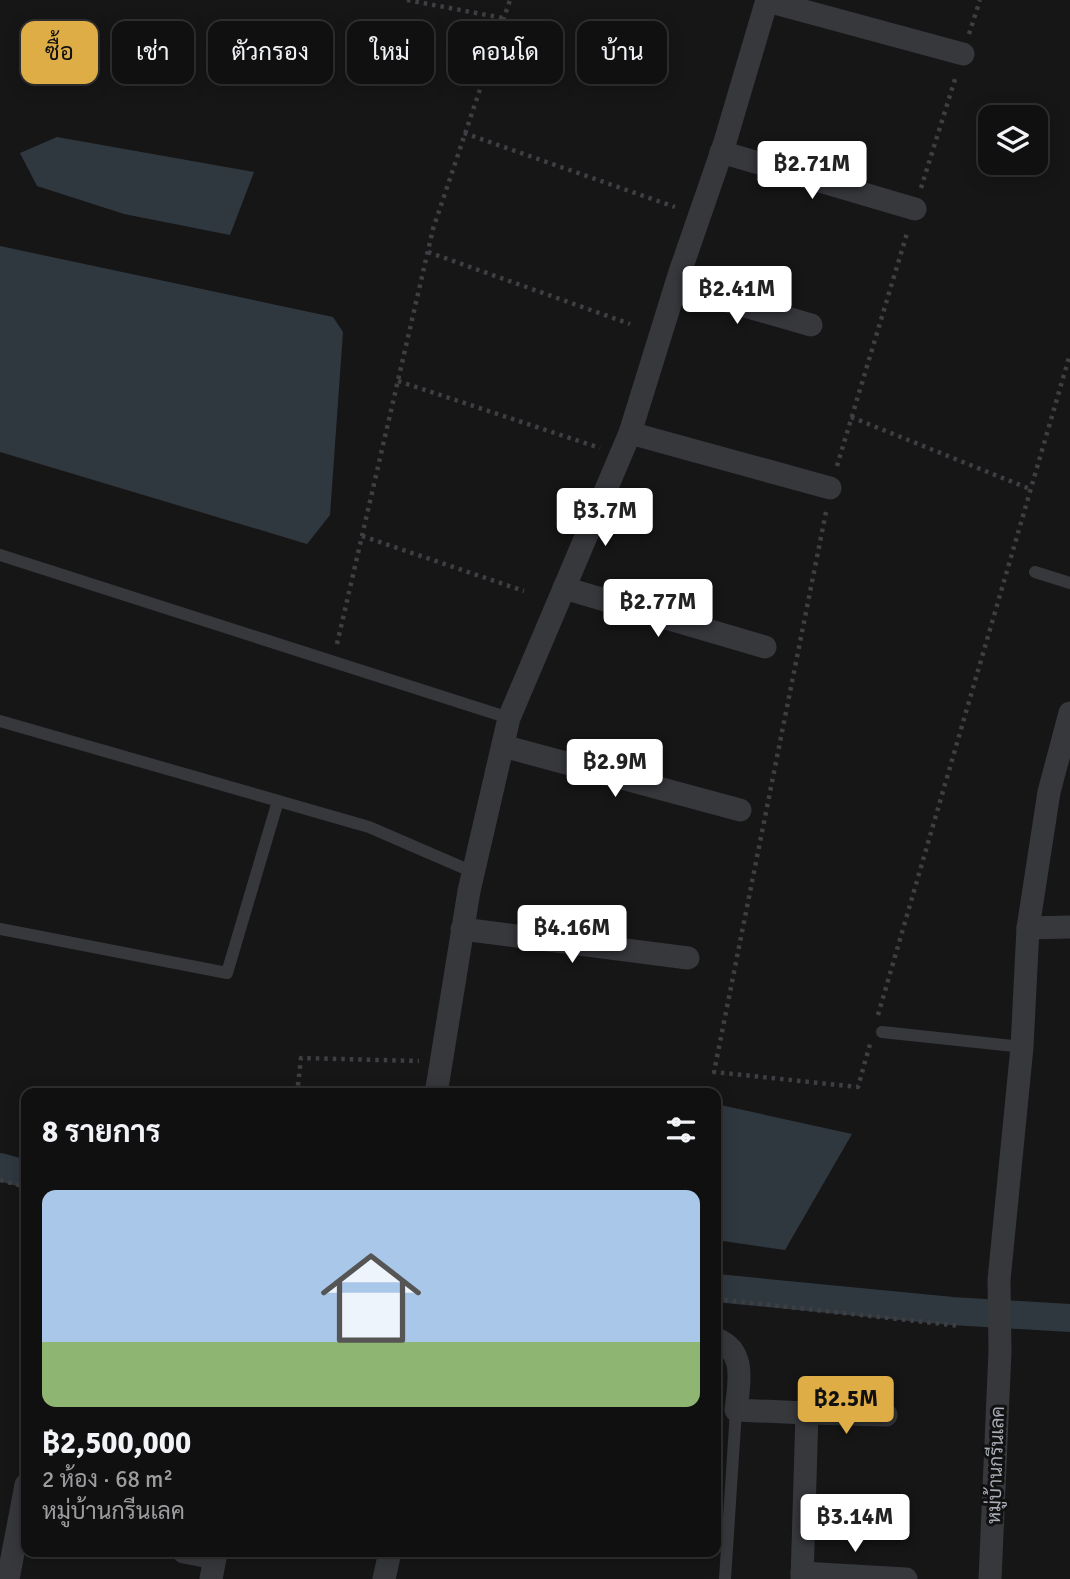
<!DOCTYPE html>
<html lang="th">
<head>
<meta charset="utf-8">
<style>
	:root { --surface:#101011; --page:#19191a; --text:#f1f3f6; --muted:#9c9d9f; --line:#303031; --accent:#dfad46 }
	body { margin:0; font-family:Signika,Sarabun,sans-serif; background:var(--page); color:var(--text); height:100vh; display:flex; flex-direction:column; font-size:26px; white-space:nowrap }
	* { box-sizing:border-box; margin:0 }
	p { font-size:23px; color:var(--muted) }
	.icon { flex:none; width:38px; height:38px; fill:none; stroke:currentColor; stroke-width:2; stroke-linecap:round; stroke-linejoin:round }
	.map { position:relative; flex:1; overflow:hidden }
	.panel { position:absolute; left:21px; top:1088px; width:700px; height:469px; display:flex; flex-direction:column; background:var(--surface); border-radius:14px; box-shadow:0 4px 18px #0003,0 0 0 2px var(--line) }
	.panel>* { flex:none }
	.banner { position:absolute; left:21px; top:21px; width:700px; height:63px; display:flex; gap:14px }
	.buttons { position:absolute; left:978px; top:105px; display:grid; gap:14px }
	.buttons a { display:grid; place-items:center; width:70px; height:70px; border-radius:14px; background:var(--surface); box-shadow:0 4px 18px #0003,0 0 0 2px var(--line); font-size:35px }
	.price { position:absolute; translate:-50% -60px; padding:0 16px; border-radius:7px; background:#fff; color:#222; font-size:23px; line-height:46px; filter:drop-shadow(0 2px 4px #0008) }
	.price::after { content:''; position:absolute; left:50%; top:42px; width:21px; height:16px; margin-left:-10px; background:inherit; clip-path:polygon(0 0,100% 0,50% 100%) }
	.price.on { background:var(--accent); color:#111 }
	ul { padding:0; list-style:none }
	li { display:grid; align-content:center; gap:14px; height:371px; padding:0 21px }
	li span { display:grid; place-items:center; height:217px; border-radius:14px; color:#555 }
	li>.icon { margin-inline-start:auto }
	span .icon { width:126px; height:126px; fill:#fffc; stroke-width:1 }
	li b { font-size:30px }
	h2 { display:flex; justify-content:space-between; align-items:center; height:84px; padding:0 21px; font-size:30px }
	.pill { padding:0 24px; border-radius:14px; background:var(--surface); box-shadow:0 4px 18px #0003,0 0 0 2px var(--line); font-size:24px; line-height:63px }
	.pill.on { background:var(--accent); color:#111 }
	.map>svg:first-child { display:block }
	.water { fill:#30383f }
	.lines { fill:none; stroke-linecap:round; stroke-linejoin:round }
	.canal { stroke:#30383f; stroke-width:28 }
	.path { stroke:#3d3f43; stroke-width:4.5; stroke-dasharray:3.5 5; stroke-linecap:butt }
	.lane { stroke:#37383c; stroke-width:12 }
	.street { stroke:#37383c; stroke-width:23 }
	.labels { text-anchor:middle; stroke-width:6; stroke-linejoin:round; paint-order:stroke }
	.street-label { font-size:19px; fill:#a9adb6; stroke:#111112 }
</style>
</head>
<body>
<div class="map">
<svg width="1070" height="1579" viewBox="0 0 1070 1579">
	<rect width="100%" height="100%" fill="#161617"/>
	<g class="water">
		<polygon points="57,137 254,172 230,235 124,214 37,186 20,153"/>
		<polygon points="0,246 333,317 343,332 330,515 307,544 0,452"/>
		<polygon points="716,1104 852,1134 785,1250 716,1240"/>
	</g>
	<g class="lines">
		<g class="canal">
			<polyline points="0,1167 26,1174"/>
			<polyline points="716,1288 952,1311 1070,1318"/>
		</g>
		<g class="path">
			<polyline points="407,0 503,18"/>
			<polyline points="969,34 980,0"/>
			<polyline points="464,133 675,207"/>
			<polyline points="921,188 956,76"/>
			<polyline points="428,252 630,324"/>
			<polyline points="398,381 600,448"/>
			<polyline points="851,417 1030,489"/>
			<polyline points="837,466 908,230"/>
			<polyline points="826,512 714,1072 858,1087 870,1044"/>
			<polyline points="362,536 524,591"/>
			<polyline points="337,644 433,229 510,0"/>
			<polyline points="878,1015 1070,354"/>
			<polyline points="297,1094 301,1058 419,1061"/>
			<polyline points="0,1180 26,1187"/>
			<polyline points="716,1299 961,1326"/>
		</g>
		<g class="lane">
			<polyline points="0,555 509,718"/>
			<polyline points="1035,572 1070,583"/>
			<polyline points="0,721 369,827 473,872"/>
			<polyline points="0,929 227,973 278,801"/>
			<polyline points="882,1032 1022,1047"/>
			<polyline points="725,1579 736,1410"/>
		</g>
		<g class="street">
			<polyline points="767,1 963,54"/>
			<polyline points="721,152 915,209"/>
			<polyline points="676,286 811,325"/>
			<polyline points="630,433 830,488"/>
			<polyline points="564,588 765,647"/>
			<polyline points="503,746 740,810"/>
			<polyline points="1028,928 1070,927"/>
			<polyline points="462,929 688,958"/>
			<polyline points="436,1094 469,891 509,718 630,433 680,272 725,142 767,0"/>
			<path d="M716 1339C747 1351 739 1383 736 1410L807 1413 802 1579"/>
			<polyline points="807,1413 886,1415"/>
			<polyline points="184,1552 215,1558 211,1579"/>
			<polyline points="802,1573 906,1579"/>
			<polyline points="8,1579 26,1485"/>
			<polyline points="384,1579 390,1552"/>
			<polyline points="990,1579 1000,1351 999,1280 1022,1047 1028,928 1049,792 1070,713"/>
		</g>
	</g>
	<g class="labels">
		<g class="street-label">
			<text transform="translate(995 1465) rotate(-88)" y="7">หมู่บ้านกรีนเลค</text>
		</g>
	</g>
</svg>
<div class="buttons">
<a><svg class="icon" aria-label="layers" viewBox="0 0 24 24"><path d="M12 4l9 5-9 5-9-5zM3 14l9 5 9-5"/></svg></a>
</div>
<b class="price" style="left:812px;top:201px">฿2.71M</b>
<b class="price" style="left:737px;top:326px">฿2.41M</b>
<b class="price" style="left:605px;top:548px">฿3.7M</b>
<b class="price" style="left:658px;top:639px">฿2.77M</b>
<b class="price" style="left:615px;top:799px">฿2.9M</b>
<b class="price" style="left:572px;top:965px">฿4.16M</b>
<b class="price on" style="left:846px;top:1436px">฿2.5M</b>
<b class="price" style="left:855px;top:1554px">฿3.14M</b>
<div class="banner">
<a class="pill on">ซื้อ</a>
<a class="pill">เช่า</a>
<a class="pill">ตัวกรอง</a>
<a class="pill">ใหม่</a>
<a class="pill">คอนโด</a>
<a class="pill">บ้าน</a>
</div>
<section class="panel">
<h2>8 รายการ<svg class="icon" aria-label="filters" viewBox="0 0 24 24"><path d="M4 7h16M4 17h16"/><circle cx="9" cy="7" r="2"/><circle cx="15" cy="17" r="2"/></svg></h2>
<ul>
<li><span style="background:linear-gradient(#a9c7e8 70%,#8fb573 0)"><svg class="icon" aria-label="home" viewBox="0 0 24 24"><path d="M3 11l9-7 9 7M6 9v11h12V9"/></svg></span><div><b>฿2,500,000</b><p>2 ห้อง · 68 m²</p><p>หมู่บ้านกรีนเลค</p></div></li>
</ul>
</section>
</div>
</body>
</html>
